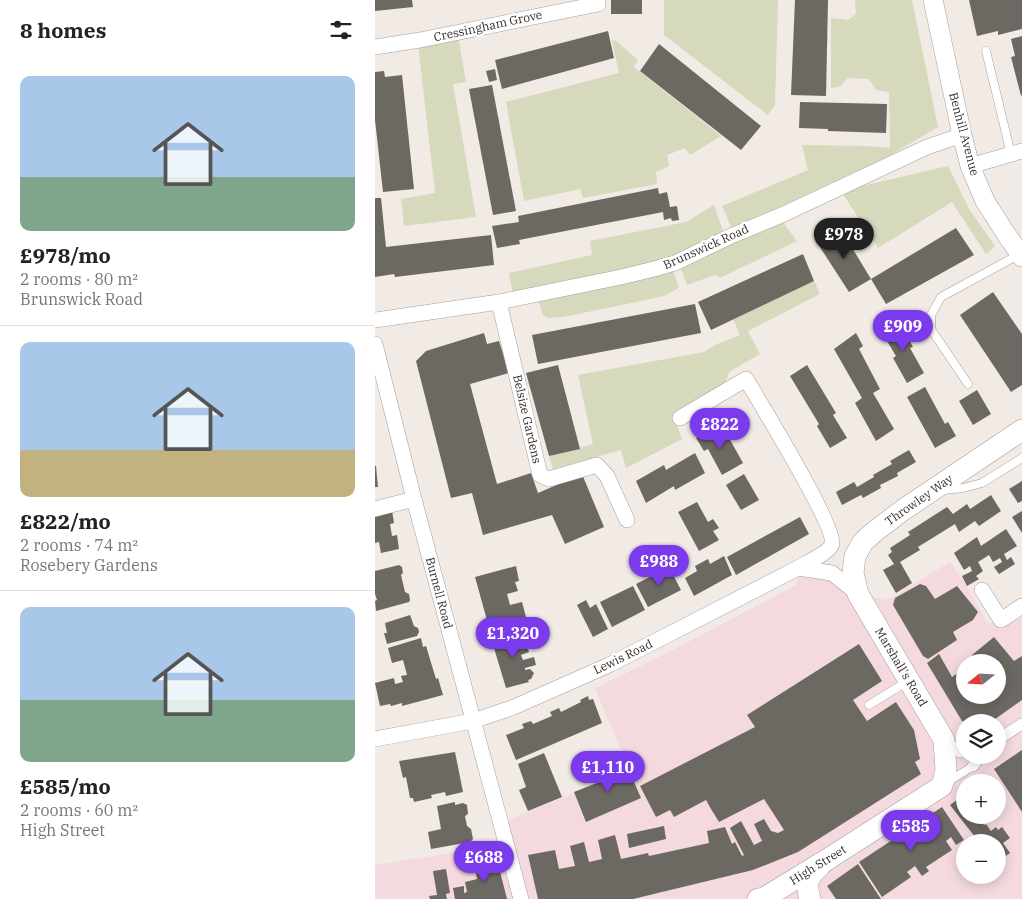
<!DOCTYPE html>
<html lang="en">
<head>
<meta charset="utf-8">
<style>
	:root { --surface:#fff; --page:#f2f2f2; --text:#222; --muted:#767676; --line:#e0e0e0; --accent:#7c3aed }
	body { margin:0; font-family:"IBM Plex Serif",serif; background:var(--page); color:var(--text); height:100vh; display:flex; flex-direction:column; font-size:19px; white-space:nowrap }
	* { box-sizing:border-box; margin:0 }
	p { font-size:16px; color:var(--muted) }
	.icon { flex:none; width:28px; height:28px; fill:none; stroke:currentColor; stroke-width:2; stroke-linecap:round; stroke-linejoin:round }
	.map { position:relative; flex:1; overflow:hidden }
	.drawer { display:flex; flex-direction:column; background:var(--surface); width:375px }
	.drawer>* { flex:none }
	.needle { width:32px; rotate:252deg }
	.tools { position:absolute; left:581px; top:654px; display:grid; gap:10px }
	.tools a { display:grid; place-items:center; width:50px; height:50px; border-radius:50%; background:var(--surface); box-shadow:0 2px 12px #0003; font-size:25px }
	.price { position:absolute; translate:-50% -42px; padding:0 11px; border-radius:18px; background:var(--accent); color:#fff; font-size:16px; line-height:32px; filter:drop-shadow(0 1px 2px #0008) }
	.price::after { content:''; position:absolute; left:50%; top:30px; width:15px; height:11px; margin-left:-8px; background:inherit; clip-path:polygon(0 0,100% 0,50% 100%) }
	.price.selected { background:#222; color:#fff }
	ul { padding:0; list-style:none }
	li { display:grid; align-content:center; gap:10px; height:265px; padding:0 20px }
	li+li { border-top:1px solid var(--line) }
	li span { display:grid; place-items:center; height:155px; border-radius:10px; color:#555 }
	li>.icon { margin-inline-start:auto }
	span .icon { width:90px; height:90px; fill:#fffc; stroke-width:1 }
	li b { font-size:21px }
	h2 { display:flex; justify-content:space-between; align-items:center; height:60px; padding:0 20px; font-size:21px }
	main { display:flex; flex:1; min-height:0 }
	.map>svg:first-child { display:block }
	.commercial { fill:#f4dade; fill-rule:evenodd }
	.green { fill:#d7d9bc }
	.building { fill:#6c6862 }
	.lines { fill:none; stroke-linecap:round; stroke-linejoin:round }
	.service-casing { stroke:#a59f9a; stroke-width:9 }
	.pedestrian-casing { stroke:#a59f9a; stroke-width:12 }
	.minor-casing { stroke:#a59f9a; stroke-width:16 }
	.tertiary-casing { stroke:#a59f9a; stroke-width:20 }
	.secondary-casing { stroke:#a59f9a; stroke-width:22 }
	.service { stroke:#fff; stroke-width:8 }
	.pedestrian { stroke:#fff; stroke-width:11 }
	.minor { stroke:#fff; stroke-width:15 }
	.tertiary { stroke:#fff; stroke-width:19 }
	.secondary { stroke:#fff; stroke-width:21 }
	.labels { text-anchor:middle; stroke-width:5; stroke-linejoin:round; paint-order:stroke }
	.street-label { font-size:12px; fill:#302d2b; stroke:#fff }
</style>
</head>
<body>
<main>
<section class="drawer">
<h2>8 homes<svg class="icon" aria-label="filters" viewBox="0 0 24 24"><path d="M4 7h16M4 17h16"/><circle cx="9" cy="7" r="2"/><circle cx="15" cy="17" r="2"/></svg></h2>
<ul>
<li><span style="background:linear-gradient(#a9c7e8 65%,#7fa58c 0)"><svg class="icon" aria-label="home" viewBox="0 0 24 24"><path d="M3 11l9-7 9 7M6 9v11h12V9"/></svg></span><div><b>£978/mo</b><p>2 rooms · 80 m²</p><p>Brunswick Road</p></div></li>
<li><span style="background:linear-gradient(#a9c7e8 70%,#c2b280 0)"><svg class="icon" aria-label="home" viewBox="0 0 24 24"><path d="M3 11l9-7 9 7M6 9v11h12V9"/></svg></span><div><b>£822/mo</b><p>2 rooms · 74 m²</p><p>Rosebery Gardens</p></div></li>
<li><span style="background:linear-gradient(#a9c7e8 60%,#7fa58c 0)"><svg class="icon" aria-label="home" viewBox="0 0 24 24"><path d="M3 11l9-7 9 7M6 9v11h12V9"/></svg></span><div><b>£585/mo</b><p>2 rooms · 60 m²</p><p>High Street</p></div></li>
</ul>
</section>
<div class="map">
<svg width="647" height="899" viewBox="0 0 647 899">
	<rect width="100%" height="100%" fill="#f1eae5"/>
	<path class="commercial" d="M575 562 592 586 613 624 626 620 647 606V899H0V865L129 845V822L237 777 232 766 249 758 220 688 294 652 421 585 423 568 457 573 483 594 512 600ZM590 662H622V695H590ZM590 722H622V755H590ZM590 782H622V815H590ZM590 842H622V875H590Z"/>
	<g class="green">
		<polygon points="289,0 403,0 400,105 393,115 289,35"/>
		<polygon points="480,0 537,0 563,127 516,155 357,229 347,206 433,170 427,145 492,146 515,148 514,92 501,90 494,79 473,78 464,87 456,88 456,18 473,20 481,14"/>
		<polygon points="83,35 91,82 78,84 101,217 29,226 26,199 60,193 43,44"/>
		<polygon points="240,40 263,60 259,67 346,136 315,155 310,148 292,155 294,166 281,172 282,184 208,198 205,189 149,201 131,102 244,73 237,41"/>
		<polygon points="573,166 594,209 620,246 611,254 577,202 503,248 466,191"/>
		<polygon points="339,205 349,234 298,259 138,295 134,273 217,255 215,241 311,222"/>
		<polygon points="407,221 422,241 345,278 340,275 312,285 305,266"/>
		<polygon points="298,270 304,288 289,296 242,306 188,317 174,318 168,315 162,297"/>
		<polygon points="439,281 445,294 373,331 385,354 354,372 350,385 332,393 298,416 307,439 251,468 246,450 178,469 174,456 218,444 203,375 329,352 340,345 365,335 358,319"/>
	</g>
	<g class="building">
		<polygon points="0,0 37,0 38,7 0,11"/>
		<rect x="236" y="0" width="31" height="14"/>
		<polygon points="420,0 453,0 451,96 416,95"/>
		<polygon points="594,0 647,0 647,29 623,35 623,31 602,36"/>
		<polygon points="233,31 239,58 127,89 120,60"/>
		<polygon points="647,36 647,95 646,96 636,57 640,56 636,39"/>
		<polygon points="284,44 386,126 366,150 265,71"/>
		<polygon points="120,69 122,80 114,82 111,71"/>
		<polygon points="9,71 10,77 27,75 39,189 8,192 0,120 0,72"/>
		<polygon points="117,85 141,211 118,215 94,89"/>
		<polygon points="425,102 512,104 511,133 453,131 453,129 424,128"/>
		<polygon points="283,188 284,194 292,192 295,207 302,206 304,220 297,221 296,218 289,220 288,212 144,240 145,244 122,248 117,226 144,222 143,216"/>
		<polygon points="0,198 6,198 11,247 116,235 119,265 20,277 19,274 0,277"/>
		<polygon points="465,228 496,279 474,292 441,241"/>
		<polygon points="581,228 599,255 511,304 496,279"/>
		<polygon points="428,254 439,281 336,330 323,302"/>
		<polygon points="618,292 647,334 647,385 636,392 585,315"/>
		<polygon points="320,304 326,333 163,364 157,335"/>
		<polygon points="524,321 538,347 535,348 549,373 532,383 518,358 521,356 506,331"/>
		<polygon points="109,333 112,344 124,341 134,373 95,384 122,484 156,473 163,493 207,474 229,527 190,544 177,515 108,535 97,493 76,498 41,361 51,351"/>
		<polygon points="481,333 488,346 484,349 505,389 498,393 519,429 501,441 480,403 487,398 459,349"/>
		<polygon points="183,365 205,449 174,456 151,373"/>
		<polygon points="432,365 461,413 458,415 472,438 455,448 442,426 444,424 415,376"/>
		<polygon points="550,387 570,424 573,422 581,436 560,448 532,397"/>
		<polygon points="602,390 616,414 598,425 584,401"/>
		<polygon points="342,426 349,439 353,436 368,463 347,475 333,449 329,451 321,438"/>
		<polygon points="534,450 541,462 522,473 523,476 505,485 506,488 488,498 486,495 467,505 461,492 479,482 482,487 499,477 498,475 517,464 515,461"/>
		<polygon points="320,453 330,473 300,490 299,486 271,503 261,481 289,465 291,470"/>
		<polygon points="0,466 1,466 3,487 0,487"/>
		<polygon points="369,474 384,500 366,510 351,485"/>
		<polygon points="647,481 647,501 643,503 634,489"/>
		<polygon points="616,495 626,511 604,526 600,521 584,532 580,524 543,547 545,550 525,562 537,583 521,593 508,570 519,564 513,555 517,552 515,548 535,535 533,532 572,507 578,514 592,504 595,509"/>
		<polygon points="322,502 333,522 338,519 344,528 338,531 344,540 324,551 303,512"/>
		<polygon points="17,510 19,523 15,524 17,536 22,535 24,549 6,553 4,542 0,543 0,515"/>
		<polygon points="647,511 647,533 637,517"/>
		<polygon points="425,517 434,534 361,575 352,557"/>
		<polygon points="631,529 642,546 629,554 632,560 636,557 640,564 624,574 619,567 627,562 625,558 618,562 614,555 603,562 608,571 601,576 604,579 592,586 587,576 597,571 595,566 589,570 579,553 602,537 606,546"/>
		<polygon points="349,556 357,575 319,596 310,578 322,571 320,566 333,559 335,564"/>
		<polygon points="24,565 27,567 28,573 26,575 30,592 34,594 35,600 34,602 1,611 0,601 2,600 0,594 0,571"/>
		<polygon points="141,566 144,581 140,582 143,591 132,594 135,605 147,602 152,621 115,631 100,577"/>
		<polygon points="294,567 306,590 273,607 261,584"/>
		<polygon points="545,584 551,586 560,599 582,586 603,612 598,620 578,632 582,640 553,659 548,656 518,605 520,598"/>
		<polygon points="258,586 270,610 237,627 225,602"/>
		<polygon points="211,600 215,608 221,604 233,629 218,637 202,605"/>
		<polygon points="35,615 39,626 43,628 44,632 42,636 12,644 9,633 12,633 10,623"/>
		<polygon points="140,632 141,634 146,633 151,635 152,640 151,643 154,652 146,655 148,660 159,657 161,665 150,668 150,670 155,669 159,673 156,679 153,680 154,682 131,688 116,638"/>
		<polygon points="619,637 639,661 647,656 647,700 616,722 590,722 590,726 552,663 564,654 577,677 590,668 590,695 622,695 622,662 600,662 597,655"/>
		<polygon points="46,638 48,647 51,646 61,679 63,678 68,695 27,706 27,703 16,706 15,704 5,706 0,683 19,678 20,684 28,682 26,676 32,675 28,660 17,663 13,648"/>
		<polygon points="484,644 507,681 478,700 492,721 521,702 539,730 545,759 540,762 546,774 423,852 378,870 258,899 163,899 153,855 180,850 184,869 200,866 195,846 209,842 214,862 227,859 223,840 240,835 246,859 273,853 274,856 334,843 332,831 350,827 357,844 360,842 367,856 369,855 355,828 366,821 379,845 387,841 379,824 389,819 396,831 403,833 409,830 389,799 344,822 336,809 331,800 299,817 295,810 281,817 265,786 380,727 372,715"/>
		<polygon points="213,696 214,700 218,699 227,723 141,760 131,735 149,728 147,724 156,721 158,724 177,716 175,712 184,708 186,712 206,702 205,700"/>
		<polygon points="647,750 647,812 619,769"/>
		<polygon points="80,752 88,792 71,796 70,792 56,795 57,798 39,802 38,798 35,798 31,777 28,778 24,761"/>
		<polygon points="169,753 187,797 153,811 144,790 151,787 143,764"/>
		<polygon points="249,759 266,798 211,822 199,792 237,777 232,766"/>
		<polygon points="590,794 590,815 618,815 619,819 615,822 612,818 607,822 609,825 611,824 616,831 621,827 623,830 627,827 635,838 628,843 635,853 622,862 622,842 604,842 575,805"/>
		<polygon points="80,802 80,805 88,803 92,805 93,814 90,816 92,826 96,829 98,839 95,842 56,849 53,832 66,829 62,806"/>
		<polygon points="567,807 589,840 581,845 576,837 571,841 577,850 551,867 554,871 547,876 540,866 532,872 536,877 507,897 484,862"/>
		<polygon points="289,826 291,839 254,848 252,834"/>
		<polygon points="110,858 110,864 122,860 132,899 80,899 78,888 89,886 89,893 92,892 90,882 102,879 99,862"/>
		<polygon points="483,864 500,890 506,899 461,899 452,886"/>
		<polygon points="71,869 75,893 71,894 72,899 55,899 54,896 62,895 58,871"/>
	</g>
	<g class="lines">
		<defs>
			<g id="service">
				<polyline points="611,51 636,154"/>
				<polyline points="593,384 556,329 556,315 566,297 645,254"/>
				<polyline points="568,490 588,488 607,483 647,458"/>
				<polyline points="494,705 533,681"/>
				<polyline points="573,782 598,766"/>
			</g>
			<g id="pedestrian">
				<polyline points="569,740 585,752 590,752"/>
				<polyline points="622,740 647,724"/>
				<polyline points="598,766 606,755"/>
			</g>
			<g id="minor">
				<polyline points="0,47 45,40 223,4 223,0"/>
				<polyline points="595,166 647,151"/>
				<polyline points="124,302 165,475 174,479 222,465 232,476 252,520"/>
				<polyline points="0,320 124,302 246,277 279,269 300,263 356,236 409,214 552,147 587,135"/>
				<polyline points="0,344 39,499 146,899"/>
				<polyline points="0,509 39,499"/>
				<polyline points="423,568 457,573 483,594"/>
				<polyline points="607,590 626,620 647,606"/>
				<path d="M0 739 98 721 139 707 234 665 423 568C431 563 455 552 457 544 461 527 384 401 371 379L305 418"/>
			</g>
			<polyline id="tertiary" points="558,0 587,135 595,166 610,201 631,234 647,257"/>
			<g id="secondary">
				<polyline points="383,899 389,898 453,859 567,786 571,770 569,740 483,594 478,573 480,556 488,542 499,532 528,510 647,430"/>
				<path d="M435 899C430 882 433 877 445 866"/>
			</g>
		</defs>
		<use href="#service" class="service-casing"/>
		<use href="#pedestrian" class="pedestrian-casing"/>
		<use href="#minor" class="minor-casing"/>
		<use href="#tertiary" class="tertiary-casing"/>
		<use href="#secondary" class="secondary-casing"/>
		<use href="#service" class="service"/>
		<use href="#pedestrian" class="pedestrian"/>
		<use href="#minor" class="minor"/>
		<use href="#tertiary" class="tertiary"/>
		<use href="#secondary" class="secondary"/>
	</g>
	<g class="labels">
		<g class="street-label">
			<text transform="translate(113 26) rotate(-12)" y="4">Cressingham Grove</text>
			<text transform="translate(589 134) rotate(75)" y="4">Benhill Avenue</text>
			<text transform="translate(331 247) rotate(-24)" y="4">Brunswick Road</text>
			<text transform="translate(152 419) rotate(77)" y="4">Belsize Gardens</text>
			<text transform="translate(544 500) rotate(-35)" y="4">Throwley Way</text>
			<text transform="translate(64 593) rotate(75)" y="4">Burnell Road</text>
			<text transform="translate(248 657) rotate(-26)" y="4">Lewis Road</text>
			<text transform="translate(526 667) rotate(59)" y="4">Marshall's Road</text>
			<text transform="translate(443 865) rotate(-32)" y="4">High Street</text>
		</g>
	</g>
</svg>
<div class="tools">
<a><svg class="needle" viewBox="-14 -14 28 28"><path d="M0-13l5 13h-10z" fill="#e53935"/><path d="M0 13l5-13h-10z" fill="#767676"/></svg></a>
<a><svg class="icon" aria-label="layers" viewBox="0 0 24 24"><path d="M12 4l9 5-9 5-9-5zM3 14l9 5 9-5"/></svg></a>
<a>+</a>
<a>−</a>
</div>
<b class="price selected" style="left:469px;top:260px">£978</b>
<b class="price" style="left:528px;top:352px">£909</b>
<b class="price" style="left:345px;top:450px">£822</b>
<b class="price" style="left:284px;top:587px">£988</b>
<b class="price" style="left:138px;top:659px">£1,320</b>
<b class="price" style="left:233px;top:793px">£1,110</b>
<b class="price" style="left:536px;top:852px">£585</b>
<b class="price" style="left:109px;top:883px">£688</b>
</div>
</main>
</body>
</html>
